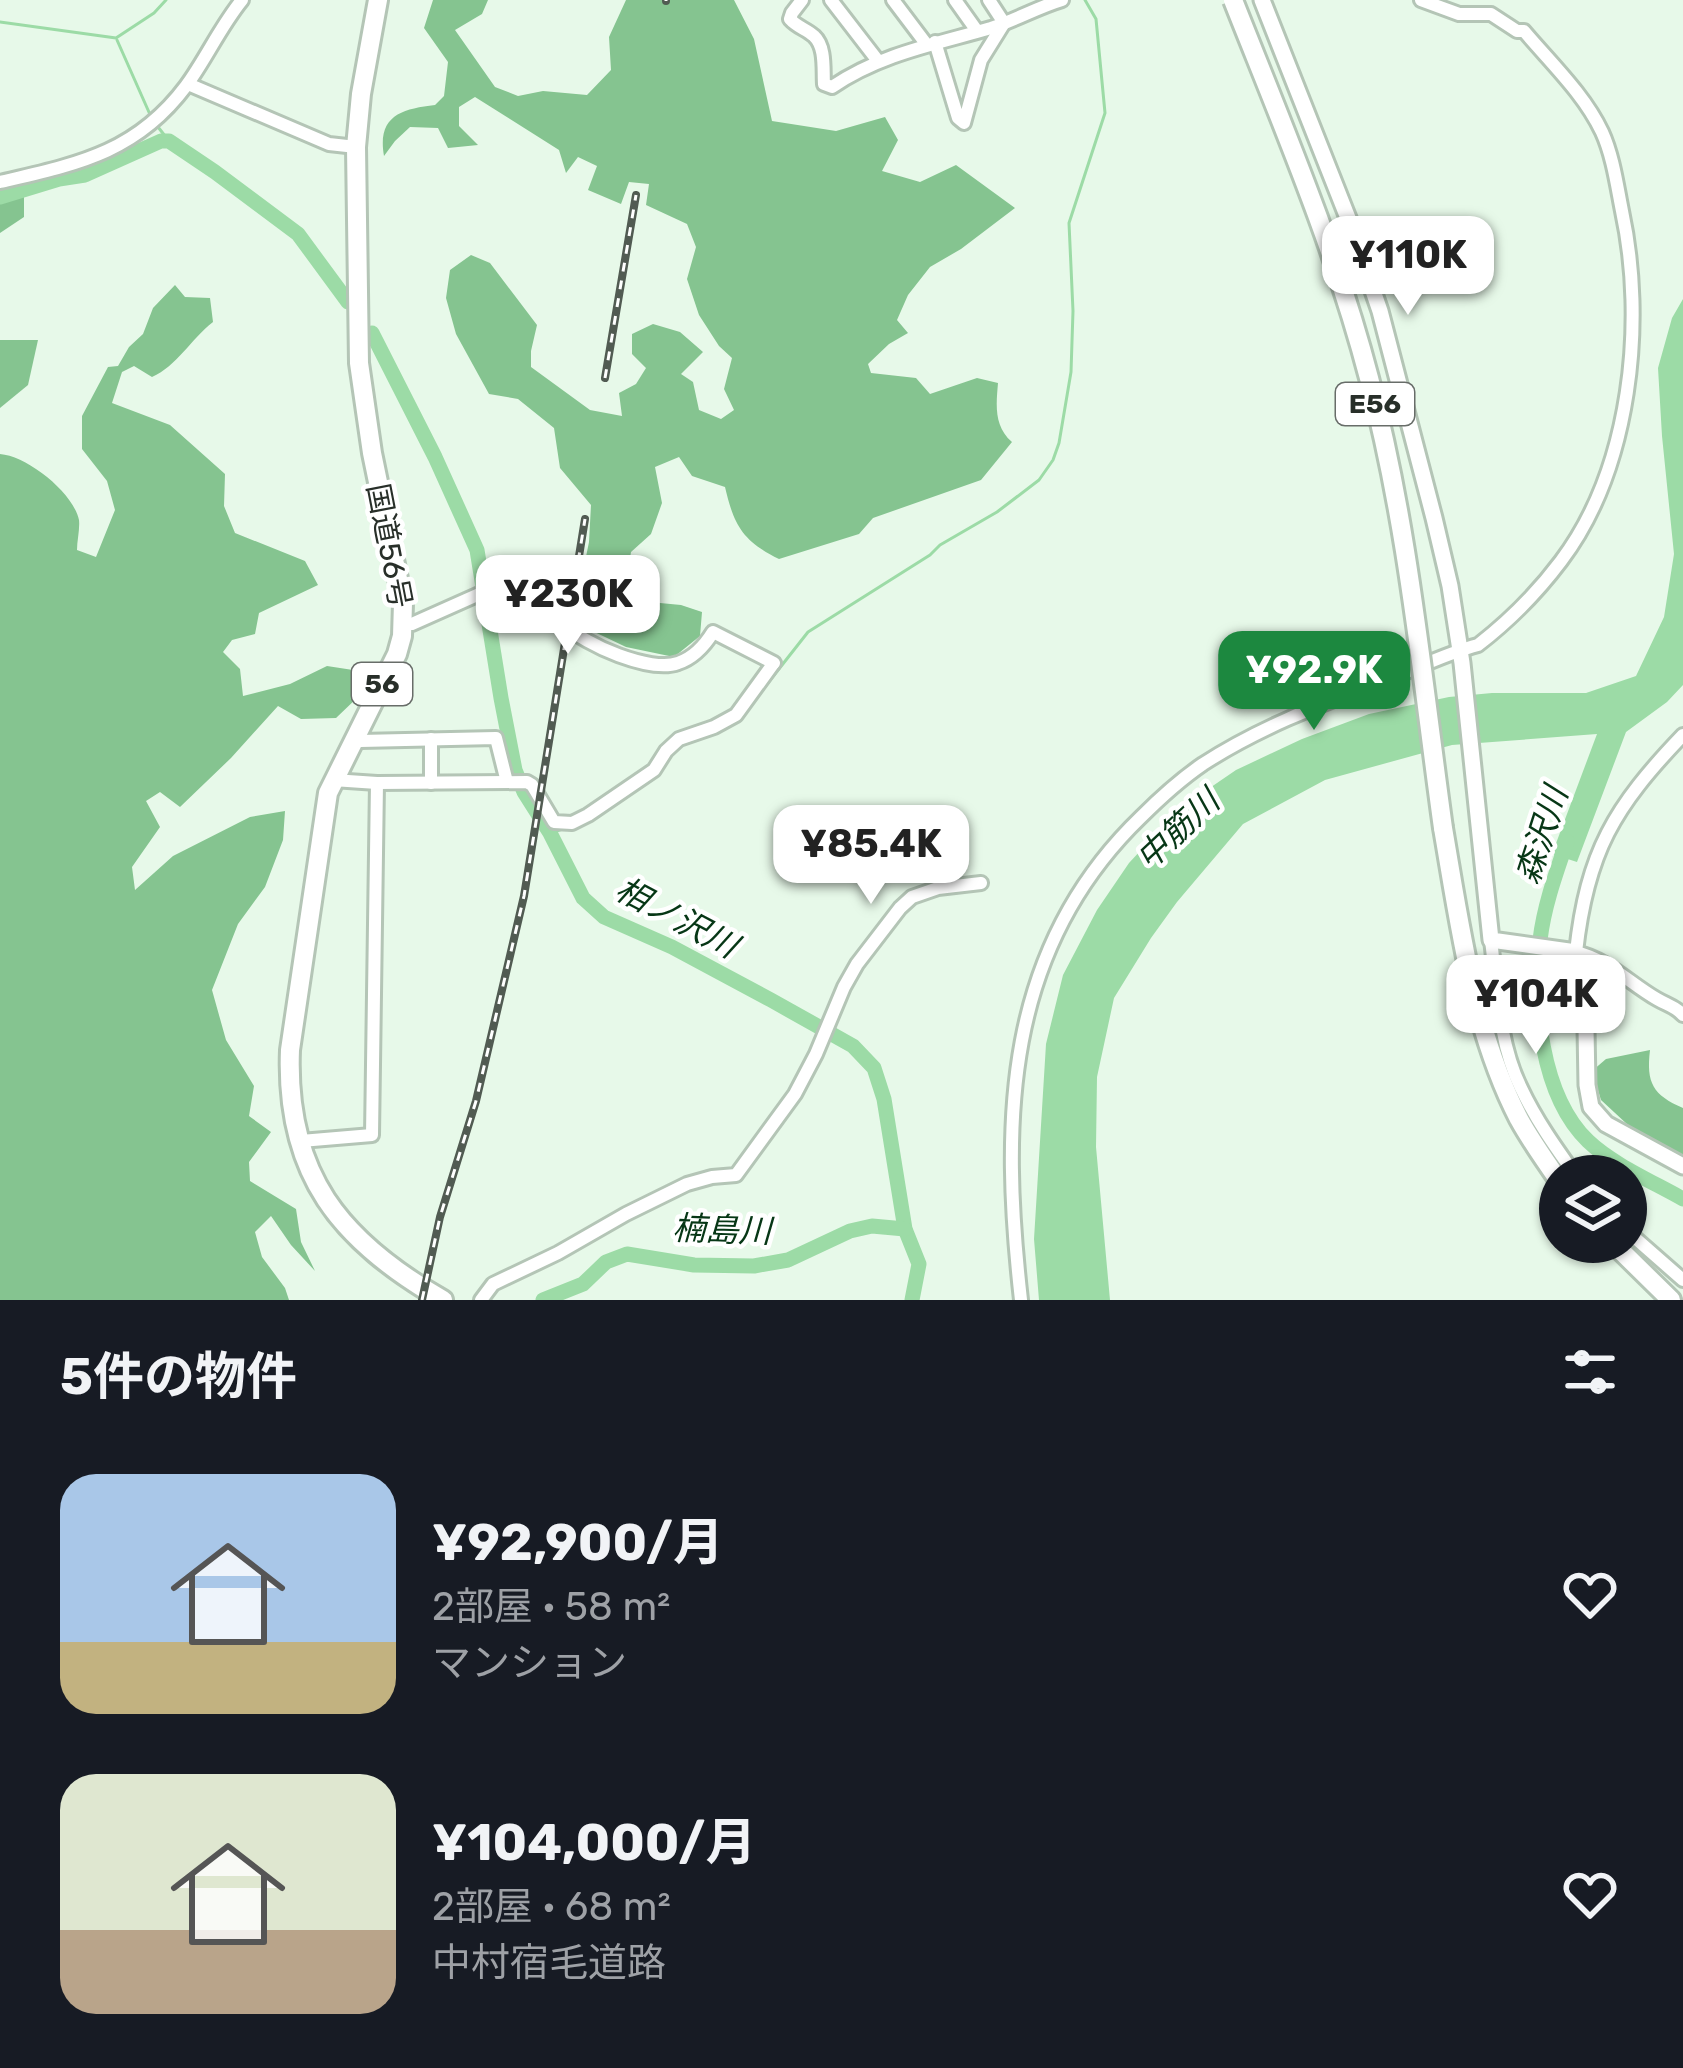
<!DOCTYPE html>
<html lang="ja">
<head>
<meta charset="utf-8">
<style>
	:root { --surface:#171b24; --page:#20242c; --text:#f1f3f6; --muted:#9ea1a6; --accent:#1c883f }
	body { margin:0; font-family:Rubik,"Noto Sans JP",sans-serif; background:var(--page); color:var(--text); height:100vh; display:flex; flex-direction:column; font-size:45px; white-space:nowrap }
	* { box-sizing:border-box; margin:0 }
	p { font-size:39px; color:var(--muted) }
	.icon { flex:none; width:66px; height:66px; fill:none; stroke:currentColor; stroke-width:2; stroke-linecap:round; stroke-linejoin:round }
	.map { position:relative; height:1300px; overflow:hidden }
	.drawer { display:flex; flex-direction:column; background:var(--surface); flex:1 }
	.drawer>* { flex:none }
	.tools { position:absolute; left:1539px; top:1155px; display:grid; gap:24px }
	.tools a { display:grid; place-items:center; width:108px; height:108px; border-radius:50%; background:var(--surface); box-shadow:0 3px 9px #0004; font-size:60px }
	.price { position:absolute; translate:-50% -102px; padding:0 27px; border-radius:24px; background:#fff; color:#222; font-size:39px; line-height:78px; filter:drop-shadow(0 3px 6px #0008) }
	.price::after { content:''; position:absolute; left:50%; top:72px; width:36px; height:27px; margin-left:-18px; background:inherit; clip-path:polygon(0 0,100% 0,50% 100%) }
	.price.current { background:var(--accent); color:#fff }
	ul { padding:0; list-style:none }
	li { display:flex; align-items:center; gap:36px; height:300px; padding:0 60px }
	li span { display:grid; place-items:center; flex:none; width:336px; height:240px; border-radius:36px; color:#555 }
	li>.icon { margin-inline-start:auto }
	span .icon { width:144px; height:144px; fill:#fffc; stroke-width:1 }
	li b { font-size:51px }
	h2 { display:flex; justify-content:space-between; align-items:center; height:144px; padding:0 60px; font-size:51px }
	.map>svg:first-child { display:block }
	.forest { fill:#85c490 }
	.water { fill:#9cdba6 }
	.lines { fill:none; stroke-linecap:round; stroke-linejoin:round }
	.stream { stroke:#9cdba6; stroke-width:3 }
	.river { stroke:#9cdba6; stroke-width:15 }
	.minor-casing { stroke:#b4c5b6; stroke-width:18 }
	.major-casing { stroke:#b4c5b6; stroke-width:21 }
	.highway-casing { stroke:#b4c5b6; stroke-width:24 }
	.minor { stroke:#fff; stroke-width:12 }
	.major { stroke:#fff; stroke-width:15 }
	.highway { stroke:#fff; stroke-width:18 }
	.rail-casing { stroke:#515b52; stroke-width:8 }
	.rail { stroke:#fff; stroke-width:3; stroke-dasharray:9; stroke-linecap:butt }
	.highway-bridge-casing { stroke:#b4c5b6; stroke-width:24; stroke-linecap:butt }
	.highway-bridge { stroke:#fff; stroke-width:18 }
	.labels { text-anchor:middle; stroke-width:9; stroke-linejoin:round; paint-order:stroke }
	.shield { fill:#fff; stroke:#686d69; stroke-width:3 }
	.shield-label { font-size:27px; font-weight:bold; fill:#282f29 }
	.street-label { font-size:30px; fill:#282f29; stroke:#fff }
	.water-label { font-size:33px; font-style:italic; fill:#073716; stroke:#fff }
</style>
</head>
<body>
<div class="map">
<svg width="1683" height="1300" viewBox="0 0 1683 1300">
	<rect width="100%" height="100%" fill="#e7f9e9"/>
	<g class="forest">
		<path d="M433 0H488L482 14 455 30 495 87 518 96 543 91 587 95 611 70 609 37 626 0H734L754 39 772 121 836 131 885 117 898 140 882 171 920 182 956 165 1015 208 961 249 930 267 908 295 897 320 908 333 889 344 868 364 871 373 916 378 930 394 977 378 998 383C996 406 994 426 1012 442L981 480 873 518 859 534 779 559C743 541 734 526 725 487L692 476 679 457 655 467 662 503 651 534 631 552 627 579 639 601 681 605 702 612 700 636 674 657 626 647 584 627 578 596 589 542 591 505 560 468 554 428 518 399 489 394 456 334 446 298 450 270 471 255 490 263 537 325 531 351V367L590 410 622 416 619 393 636 384 646 368 632 354V334L653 324 680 332 703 352 681 374 693 382 699 410 721 419 734 410 724 389 732 358 719 346 699 315 687 279 696 247 687 224 646 205 649 184 629 182 621 204 588 190 597 166 578 157 566 173 559 150 475 97 459 107V126L478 145 448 148 438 128 410 127 395 141 384 156C377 116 401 109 435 105L444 96 448 62 424 28Z"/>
		<polygon points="24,194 24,217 0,233 0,200"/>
		<path d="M175 285 185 297 210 298 213 322C191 339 177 366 152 377L134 366 122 372 112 403 170 425 225 474 224 506 235 533 305 561 318 585 259 613 255 634 232 640 223 652 240 669 243 696 290 684 327 666 366 672 359 696 336 718 301 719 278 706 231 758 180 807 160 792 146 801 160 827 132 867 135 890 173 856 250 817 285 811 283 840 265 887 238 924 212 990 226 1040 254 1086 249 1116 271 1132 249 1162 250 1181 296 1209 301 1242 315 1271 291 1245 271 1216 255 1232 262 1257 285 1288 289 1300H0V454C27 456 73 492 79 520 80 529 77 541 77 550L96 557 115 510 107 481 82 449V416L108 367 118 366 129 347 143 334 153 308Z"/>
		<polygon points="0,340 38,340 28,385 0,408"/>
		<path d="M1650 1050C1646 1083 1653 1095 1683 1108V1157L1628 1125 1601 1100 1592 1071 1606 1059Z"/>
	</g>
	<polygon class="water" points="1683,299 1683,685 1667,702 1626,732 1577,862 1552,854 1597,734 1452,745 1325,780 1243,824 1177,902 1151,938 1114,998 1097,1077 1096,1147 1110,1300 1039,1300 1034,1239 1046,1044 1063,975 1097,910 1129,863 1179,809 1236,770 1302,739 1369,714 1449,697 1492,693 1586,693 1636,676 1664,617 1674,554 1662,436 1658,368 1672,318"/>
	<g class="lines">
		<g class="stream">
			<polyline points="0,22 116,38 154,13 166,0"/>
			<polyline points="117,40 152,119"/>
			<polyline points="158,127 169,141"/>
			<polyline points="742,716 808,632 930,555 940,545 997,512 1039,480 1053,460 1059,443 1071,372 1073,311 1069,223 1105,113 1096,19 1085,0"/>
			<polyline points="550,833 566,828"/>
		</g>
		<g class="river">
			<polyline points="0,197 59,179 85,175 161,141 169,141 215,172 298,234 348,302"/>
			<polyline points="372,333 435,457 477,550 501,698 515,770 524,792 550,833 583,898 604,917 672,947 771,1000 853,1046 874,1068 884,1099 905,1229 919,1264 912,1300"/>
			<path d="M1567 841C1556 873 1544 906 1540 940 1532 1002 1541 1096 1588 1141 1612 1164 1653 1182 1683 1199"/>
			<polyline points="543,1300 583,1284 606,1262 627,1254 694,1265 754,1266 788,1260 850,1231 872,1226 905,1229"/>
		</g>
		<defs>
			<g id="minor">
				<path d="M802 0 792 13 790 19C797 27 806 29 814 36 826 47 823 70 824 84L832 87C880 54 936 44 991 28 1016 20 1038 7 1062 0"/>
				<polyline points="831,0 878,61"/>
				<polyline points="893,0 927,45"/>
				<polyline points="955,0 977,31"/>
				<polyline points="935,42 958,118 964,123 981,60 1004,23 989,0"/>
				<polyline points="188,84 329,144 356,147"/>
				<path d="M0 182C77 164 136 153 186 86 206 59 220 27 242 0"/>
				<path d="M403 624H412L513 579 545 576C566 594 551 608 566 625 584 645 651 673 678 663 693 658 705 645 713 632L774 663"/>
				<path d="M1683 735C1614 807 1587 852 1576 952 1609 960 1629 983 1657 999 1667 1005 1675 1006 1683 1015"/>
				<polyline points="355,737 360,741 496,738 507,782"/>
				<polyline points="431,739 431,783"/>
				<polyline points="333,780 377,783 527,782 532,785 554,822 572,823 588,815 654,770 666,751 679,739 714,727 736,715 773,664"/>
				<path d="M1491 940C1497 988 1499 1044 1521 1088 1536 1120 1556 1148 1576 1176"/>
				<polyline points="301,1141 372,1135 377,783"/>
				<polyline points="1626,1230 1683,1280"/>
				<polyline points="481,1300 493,1284 558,1253 626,1214 687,1184 712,1177 736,1175 795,1094 816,1054 844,987 857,964 900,908 912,897 938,888 981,883"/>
				<path d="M1021 1300C1001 1122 1003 950 1141 817 1160 798 1181 779 1203 764 1257 729 1316 706 1376 684 1410 672 1443 654 1478 645 1509 621 1537 593 1561 561 1631 468 1646 322 1622 211 1617 186 1613 156 1602 132 1584 94 1551 63 1524 31H1517L1491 14H1459L1421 0"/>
			</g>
			<polyline id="major" points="1262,0 1348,218 1380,311 1434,518 1450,586 1462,663 1491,940 1576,952 1585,972 1587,1085 1591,1107 1606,1124 1683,1166"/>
			<g id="highway">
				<path d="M378 0 361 94 356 147 359 363 372 453 403 603 402 636 397 654 328 793 290 1050C285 1174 340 1241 443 1300"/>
				<path d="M1443 828C1460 926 1473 1030 1519 1119 1531 1141 1546 1162 1560 1182"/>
				<polyline points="1612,1242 1671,1300"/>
			</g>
		</defs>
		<use href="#minor" class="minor-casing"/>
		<use href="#major" class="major-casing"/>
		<use href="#highway" class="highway-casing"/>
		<use href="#minor" class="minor"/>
		<use href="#major" class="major"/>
		<use href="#highway" class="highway"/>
		<defs>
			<g id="rail">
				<polyline points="666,1 666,0"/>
				<polyline points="605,378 636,195"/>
				<polyline points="422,1300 440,1217 476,1101 524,896 585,519"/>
			</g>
		</defs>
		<use href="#rail" class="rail-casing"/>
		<use href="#rail" class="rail"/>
		<defs>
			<path id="highway-bridge" d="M1233 0C1282 124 1335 248 1369 378 1408 524 1422 678 1443 828"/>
		</defs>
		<use href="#highway-bridge" class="highway-bridge-casing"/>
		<use href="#highway-bridge" class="highway-bridge"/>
	</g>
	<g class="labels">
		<g class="shield">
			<rect x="1336" y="383" width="78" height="42" rx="9"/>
			<rect x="352" y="663" width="60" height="42" rx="9"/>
		</g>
		<g class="shield-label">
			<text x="1375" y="413">E56</text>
			<text x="382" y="693">56</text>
		</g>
		<g class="street-label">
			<text transform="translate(389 546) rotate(79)" y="10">国道56号</text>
		</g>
		<g class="water-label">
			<text transform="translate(1177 829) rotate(-43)" y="12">中筋川</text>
			<text transform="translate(1541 835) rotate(-72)" y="12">森沢川</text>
			<text transform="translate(677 917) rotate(28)" y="12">相ノ沢川</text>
			<text transform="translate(722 1229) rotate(2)" y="12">楠島川</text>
		</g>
	</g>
</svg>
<div class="tools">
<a><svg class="icon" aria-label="layers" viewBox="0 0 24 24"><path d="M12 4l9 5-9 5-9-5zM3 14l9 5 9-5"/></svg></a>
</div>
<b class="price" style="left:1408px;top:318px">¥110K</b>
<b class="price" style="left:568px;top:657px">¥230K</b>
<b class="price current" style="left:1314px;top:733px">¥92.9K</b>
<b class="price" style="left:871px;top:907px">¥85.4K</b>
<b class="price" style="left:1536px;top:1057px">¥104K</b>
</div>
<section class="drawer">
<h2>5件の物件<svg class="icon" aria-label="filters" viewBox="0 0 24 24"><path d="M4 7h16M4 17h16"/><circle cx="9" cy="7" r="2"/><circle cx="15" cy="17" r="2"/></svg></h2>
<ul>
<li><span style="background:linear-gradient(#a9c7e8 70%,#c2b280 0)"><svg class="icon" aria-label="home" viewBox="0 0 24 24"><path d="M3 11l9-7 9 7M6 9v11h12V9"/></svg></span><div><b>¥92,900/月</b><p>2部屋 · 58 m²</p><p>マンション</p></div><svg class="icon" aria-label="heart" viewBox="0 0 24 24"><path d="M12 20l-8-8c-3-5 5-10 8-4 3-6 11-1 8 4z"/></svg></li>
<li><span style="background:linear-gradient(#dfe7d0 65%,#b9a48a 0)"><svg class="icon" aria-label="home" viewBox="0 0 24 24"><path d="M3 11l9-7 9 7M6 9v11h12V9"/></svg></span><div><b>¥104,000/月</b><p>2部屋 · 68 m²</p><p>中村宿毛道路</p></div><svg class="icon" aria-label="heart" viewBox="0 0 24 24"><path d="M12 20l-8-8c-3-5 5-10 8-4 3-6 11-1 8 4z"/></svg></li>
</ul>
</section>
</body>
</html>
